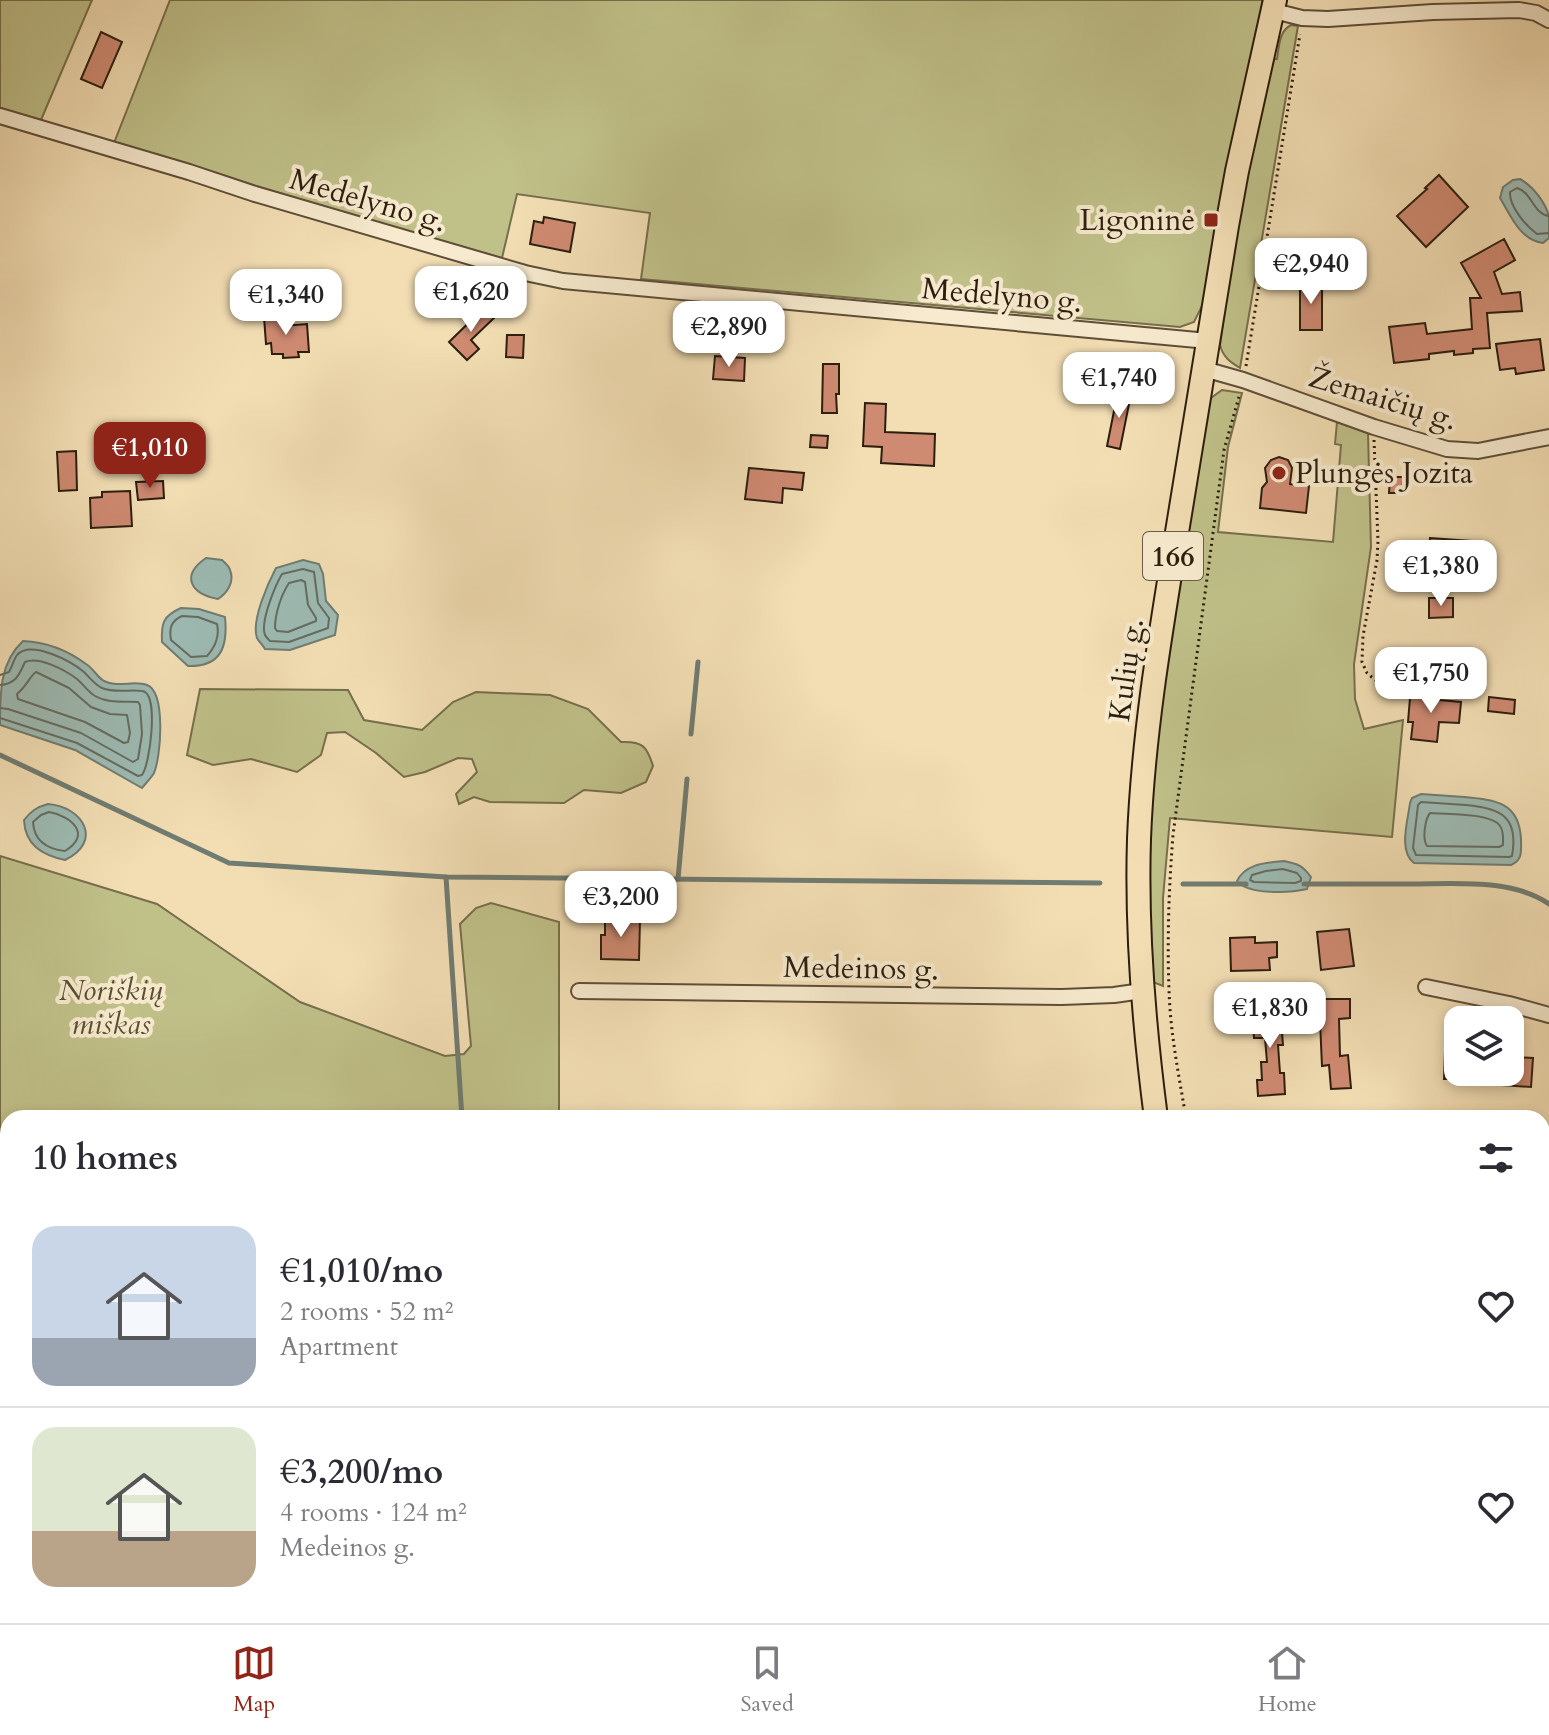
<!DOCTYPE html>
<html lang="en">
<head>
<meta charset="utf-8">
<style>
	:root { --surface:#fff; --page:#f2f2f3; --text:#2b2b33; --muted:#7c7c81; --line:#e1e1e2; --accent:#8f2418 }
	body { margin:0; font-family:Cardo,serif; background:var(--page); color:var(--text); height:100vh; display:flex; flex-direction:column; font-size:30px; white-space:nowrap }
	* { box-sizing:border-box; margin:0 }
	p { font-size:26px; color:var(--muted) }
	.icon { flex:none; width:44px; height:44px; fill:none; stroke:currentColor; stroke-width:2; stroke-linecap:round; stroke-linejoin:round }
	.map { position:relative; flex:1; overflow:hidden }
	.side { position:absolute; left:0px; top:1110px; width:1550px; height:514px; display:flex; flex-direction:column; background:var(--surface); border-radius:24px 24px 0 0; box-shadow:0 4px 12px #0003 }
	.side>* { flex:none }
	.fabs { position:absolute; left:1444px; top:1006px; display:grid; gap:16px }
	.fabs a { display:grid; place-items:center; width:80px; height:80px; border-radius:16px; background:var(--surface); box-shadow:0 4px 12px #0003; font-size:40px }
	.price { position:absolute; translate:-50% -68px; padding:0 18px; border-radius:16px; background:#fff; color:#222; font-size:26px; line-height:52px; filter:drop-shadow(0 2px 4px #0008) }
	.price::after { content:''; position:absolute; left:50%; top:48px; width:24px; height:18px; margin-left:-12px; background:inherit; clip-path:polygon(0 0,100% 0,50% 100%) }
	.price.current { background:var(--accent); color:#fff }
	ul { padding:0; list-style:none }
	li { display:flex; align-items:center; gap:24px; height:200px; padding:0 32px }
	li+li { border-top:2px solid var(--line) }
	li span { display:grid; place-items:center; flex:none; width:224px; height:160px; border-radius:24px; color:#555 }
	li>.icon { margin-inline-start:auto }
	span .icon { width:96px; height:96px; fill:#fffc; stroke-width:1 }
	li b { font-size:34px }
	h2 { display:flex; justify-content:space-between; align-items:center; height:96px; padding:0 32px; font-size:34px }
	.dock { display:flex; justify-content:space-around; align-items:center; height:112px; border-top:2px solid var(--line); background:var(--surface); font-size:22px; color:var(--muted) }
	.dock a { display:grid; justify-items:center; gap:4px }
	.dock .current { color:var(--accent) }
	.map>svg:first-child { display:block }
	.green { fill:#c0c089; stroke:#766f4c; stroke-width:2 }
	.water { fill:#9dbbb4; stroke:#707c72; stroke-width:2 }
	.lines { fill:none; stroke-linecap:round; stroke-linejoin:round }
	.shore { stroke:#646c61; stroke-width:2 }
	.stream { stroke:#707c72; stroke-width:5 }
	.building { fill:#cf8a72; stroke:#2c1e0e; stroke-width:2 }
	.street-casing { stroke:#5e4e38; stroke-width:18 }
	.primary-casing { stroke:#2c1e0e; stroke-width:26 }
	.path { stroke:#2c1e0e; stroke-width:3; stroke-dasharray:2 4; stroke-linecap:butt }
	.street { stroke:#f7eace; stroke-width:14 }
	.primary { stroke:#f3deb4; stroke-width:22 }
	.poi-dot { fill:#8f2418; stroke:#f7eace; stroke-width:3 }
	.labels { text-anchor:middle; stroke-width:8; stroke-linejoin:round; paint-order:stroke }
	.shield { fill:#f7eace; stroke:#695b48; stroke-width:2 }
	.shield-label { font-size:28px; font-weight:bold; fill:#2c1e0e }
	.street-label { font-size:30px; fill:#2c1e0e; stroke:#f7eace }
	.poi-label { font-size:30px; fill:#2c1e0e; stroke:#f7eace; text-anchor:end }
	.park-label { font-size:30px; font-style:italic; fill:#584f33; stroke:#f7eace }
</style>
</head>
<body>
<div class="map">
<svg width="1549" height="1623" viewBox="0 0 1549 1623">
	<rect width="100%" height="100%" fill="#f3deb4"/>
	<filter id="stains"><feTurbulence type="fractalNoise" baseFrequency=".0025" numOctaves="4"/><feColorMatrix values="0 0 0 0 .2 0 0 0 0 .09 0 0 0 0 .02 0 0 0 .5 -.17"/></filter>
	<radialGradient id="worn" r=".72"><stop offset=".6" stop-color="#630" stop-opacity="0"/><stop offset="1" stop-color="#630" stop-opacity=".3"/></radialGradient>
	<g class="green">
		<polygon points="0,0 92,0 41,120 0,108"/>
		<polygon points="170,0 1263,0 1232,147 1204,302 1194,322 1180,327 641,279 650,213 517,194 502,258 344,213 114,143"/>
		<path d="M1291 25 1298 26 1240 368C1230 362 1223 357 1220 345L1237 219 1273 59H1277C1279 47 1279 31 1291 25Z"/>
		<path d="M1222 390 1242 393 1228 447 1218 532 1333 542 1341 445 1335 444 1337 422 1368 433 1371 547 1354 664 1355 699 1364 729 1403 720 1392 837 1170 818 1163 898V986L1153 982 1151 977C1149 915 1147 854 1151 793 1160 663 1187 534 1208 406L1211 398Z"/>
		<path d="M200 689 348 690 364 720 422 730 453 702 476 692 550 695 588 709 621 742C642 741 647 746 653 766L646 782 621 793 584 790 564 803 490 802 474 797 459 804 456 794 477 772 472 759 458 758 425 772 404 777 376 753 345 732 327 733 321 755 297 772 251 759 213 765 187 755Z"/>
		<polygon points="0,856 157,904 300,1002 445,1056 464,1054 471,1046 460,924 476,908 491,903 559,922 559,1111 564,1118 8,1118 8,1236 0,1222"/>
		<rect x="60" y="1616" width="1104" height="7"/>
	</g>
	<g class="water">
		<path d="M1520 179C1533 186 1546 203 1549 217 1549 224 1549 232 1549 238L1543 243C1520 240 1511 216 1500 198L1503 187 1513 180Z"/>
		<path d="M206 558 222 560C225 563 229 566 230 570 235 582 227 593 218 599 191 594 180 576 206 558Z"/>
		<path d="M303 560 319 564 323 574 326 601 338 615 335 635 290 650 265 649C263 645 259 642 257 638 251 621 268 583 276 568Z"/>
		<path d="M181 608 199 609 225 617C228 647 221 667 188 666L162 642C161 623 163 616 181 608Z"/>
		<path d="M23 641C47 642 67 650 86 664 93 668 97 677 104 681 118 688 134 680 147 685 166 692 161 757 154 773 151 778 146 783 142 788L75 750 0 725C0 692 0 662 23 641Z"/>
		<path d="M1421 794C1435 795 1450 796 1464 797 1496 800 1519 802 1521 839 1521 851 1523 860 1511 865L1414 863C1398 851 1408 820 1410 803L1412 798Z"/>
		<path d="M48 804C84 807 103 842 65 860 42 855 25 845 24 820 31 811 37 807 48 804Z"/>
		<path d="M1284 861C1298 864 1302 865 1311 877L1307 889C1290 893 1248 895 1237 881 1246 863 1266 863 1284 861Z"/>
		<polygon points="8,1534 8,1616 37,1616 22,1623 0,1623 0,1539"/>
	</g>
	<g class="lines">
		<g class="shore">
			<path d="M1549 216C1533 214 1532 192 1517 188L1510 192C1509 206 1525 225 1537 234L1549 233"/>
			<path d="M303 569 314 572 318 603 329 618 328 628 289 642 270 641C268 639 266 637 265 635 260 622 275 586 282 574Z"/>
			<path d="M301 580 305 582 308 605 316 618V621L288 632 277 631 275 628C275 614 281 595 289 583Z"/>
			<path d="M182 616 198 617 217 624C220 637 215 647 207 656L191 657 171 640C169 628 171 621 182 616Z"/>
			<path d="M36 672 69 688 91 707 110 714 127 715 130 733 128 742 124 743 85 722 18 699 17 694C26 687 30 676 36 672Z"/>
			<path d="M0 675 9 672C12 667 14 659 17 655 31 639 72 662 84 672 90 678 95 685 102 688 116 694 137 688 145 692 158 700 150 764 142 775L138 776 77 743 0 718"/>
			<path d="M0 685C16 684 19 675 25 662 39 656 65 670 77 679 83 684 88 692 95 696 109 704 124 701 138 702L140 705 142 734 138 759 133 762 81 733 8 709 0 708"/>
			<path d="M1421 802C1436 803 1451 804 1466 805 1501 808 1519 817 1512 856L1509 857 1416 855 1413 848 1418 805Z"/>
			<path d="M49 812C72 816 92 835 65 851 47 849 34 841 33 822L41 815Z"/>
			<path d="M1430 813C1445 814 1492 813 1500 826 1504 831 1503 839 1503 845L1499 847 1427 846C1422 839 1425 819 1430 813Z"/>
			<polygon points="1283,869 1297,873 1301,878 1301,881 1295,883 1254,882 1250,880 1252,875 1266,871"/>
		</g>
		<g class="stream">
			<polyline points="691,734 698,662"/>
			<polyline points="0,755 229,863 446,877 1100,883"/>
			<polyline points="446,877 462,1118"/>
			<polyline points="678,879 687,779"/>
			<polyline points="1183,884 1246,884"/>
			<path d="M1304 884C1339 884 1374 884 1410 884 1453 884 1512 878 1549 904"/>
			<polyline points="132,1616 135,1623"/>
		</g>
	</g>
	<g class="building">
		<polygon points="101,32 122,42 102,88 81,79"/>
		<polygon points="1439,175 1468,207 1426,247 1397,216 1427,189 1425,188"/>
		<polygon points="544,217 575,223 570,252 530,244 534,221 543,223"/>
		<polygon points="1504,239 1515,260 1494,272 1502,294 1520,292 1522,311 1487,313 1490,348 1473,349 1473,353 1454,355 1454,351 1429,354 1429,359 1394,363 1389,327 1425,323 1427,334 1472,329 1470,298 1481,298 1461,263"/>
		<rect x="1300" y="282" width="22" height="48"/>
		<polygon points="485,307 495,317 471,340 479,349 467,360 449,342"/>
		<polygon points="282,316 282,326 307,324 309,352 298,352 299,357 283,358 283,354 272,354 271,343 266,344 264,317"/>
		<polygon points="507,335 524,335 523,358 506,357"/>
		<polygon points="1540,339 1544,370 1516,374 1515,368 1500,370 1496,344"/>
		<polygon points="715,356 745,358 744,381 713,379"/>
		<polygon points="823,364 839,364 839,394 836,394 837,413 822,413"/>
		<polygon points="1118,391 1131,394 1120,449 1107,446"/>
		<polygon points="865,403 886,404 885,432 935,434 934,466 881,463 882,447 863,446"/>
		<polygon points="145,434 147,446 126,450 123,437"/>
		<polygon points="811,435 828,436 827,448 810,447"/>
		<polygon points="76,451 77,490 59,491 57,452"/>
		<polygon points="1279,457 1288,460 1292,468 1290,484 1309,486 1306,513 1260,508 1262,488 1267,482 1265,468 1271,460"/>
		<polygon points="749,468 804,473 802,490 783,488 782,503 745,499"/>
		<polygon points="1390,477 1403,477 1402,493 1389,493"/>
		<polygon points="163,481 164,498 138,500 136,482"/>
		<polygon points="130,491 132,526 91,528 90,498 102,497 102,492"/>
		<polygon points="1430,538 1471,541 1469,566 1428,562"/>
		<polygon points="1429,598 1453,598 1453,617 1429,618"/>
		<polygon points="1417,692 1440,694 1440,700 1461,702 1459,723 1439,722 1437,742 1411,739 1413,722 1408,722 1410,698 1416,698"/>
		<polygon points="1489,697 1515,700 1514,714 1488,711"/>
		<polygon points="605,918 640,919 639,960 601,959 601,935 605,935"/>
		<polygon points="1349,929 1354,966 1321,970 1317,932"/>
		<polygon points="1255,937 1255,943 1277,942 1277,957 1269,958 1270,970 1231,971 1230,938"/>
		<polygon points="1319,999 1350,999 1350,1018 1339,1019 1340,1056 1348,1055 1351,1088 1331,1089 1329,1065 1322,1066"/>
		<polygon points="1280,1008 1283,1045 1278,1045 1280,1073 1284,1073 1285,1094 1258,1096 1257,1080 1262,1080 1261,1062 1267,1062 1265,1038 1254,1038 1252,1010"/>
		<polygon points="1445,1052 1458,1052 1458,1079 1444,1079"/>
		<polygon points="1510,1057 1533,1058 1531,1087 1502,1085 1503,1072 1510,1072"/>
	</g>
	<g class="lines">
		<defs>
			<g id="street">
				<polyline points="1274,11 1302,18 1328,19 1433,12 1519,10 1536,13 1549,20"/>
				<polyline points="0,116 189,172 255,194 525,273 563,281 1208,341"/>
				<polyline points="1204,369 1243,380 1374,427 1447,449 1478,451 1549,437"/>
				<polyline points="1426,987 1509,1004 1549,1015"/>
				<polyline points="579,991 1062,997 1114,995 1142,991"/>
				<polyline points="1542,1366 1549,1366"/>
			</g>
			<g id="primary">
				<path d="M1156 1118C1144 1026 1136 933 1139 839 1143 734 1161 630 1178 526 1194 426 1210 326 1227 226L1237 171 1275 0"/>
				<polyline points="1204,1616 1204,1623"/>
			</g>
		</defs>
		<use href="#street" class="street-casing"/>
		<use href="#primary" class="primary-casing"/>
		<g class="path">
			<polyline points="1246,366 1300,34"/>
			<polyline points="1374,440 1378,541 1377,560 1363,636 1362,662 1367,673 1381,685 1415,689"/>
			<path d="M1186 1118C1179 1076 1170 1032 1169 989 1167 938 1169 886 1173 835L1224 450 1240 393"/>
			<polyline points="1229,1616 1229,1623"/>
		</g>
		<use href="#street" class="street"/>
		<use href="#primary" class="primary"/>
	</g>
	<g class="poi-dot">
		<rect x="1203" y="212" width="16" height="16" rx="4"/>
		<circle cx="1279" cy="473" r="8"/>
	</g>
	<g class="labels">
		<rect class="shield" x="1143" y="532" width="60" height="48" rx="6"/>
		<g class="shield-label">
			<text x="1173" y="566">166</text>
		</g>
		<g class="street-label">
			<text transform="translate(368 200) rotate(16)" y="10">Medelyno g.</text>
			<text transform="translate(1002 295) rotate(5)" y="10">Medelyno g.</text>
			<text transform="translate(1383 398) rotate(17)" y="10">Žemaičių g.</text>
			<text transform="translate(1126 670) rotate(-82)" y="10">Kulių g.</text>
			<text transform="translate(861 968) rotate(1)" y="10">Medeinos g.</text>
		</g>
		<g class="poi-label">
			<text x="1195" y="230">Ligoninė</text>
			<text x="1295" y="483" text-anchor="start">Plungės Jozita</text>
		</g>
		<g class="park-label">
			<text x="111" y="1000">Noriškių<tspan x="111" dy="34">miškas</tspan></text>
		</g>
	</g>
	<rect width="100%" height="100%" filter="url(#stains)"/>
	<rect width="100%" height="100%" fill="url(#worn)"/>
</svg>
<div class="fabs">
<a><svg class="icon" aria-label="layers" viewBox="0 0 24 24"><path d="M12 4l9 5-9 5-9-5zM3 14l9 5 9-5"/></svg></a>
</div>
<b class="price" style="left:1311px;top:306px">€2,940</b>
<b class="price" style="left:471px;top:334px">€1,620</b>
<b class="price" style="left:286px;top:337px">€1,340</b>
<b class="price" style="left:729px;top:369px">€2,890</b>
<b class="price" style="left:1119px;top:420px">€1,740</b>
<b class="price current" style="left:150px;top:490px">€1,010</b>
<b class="price" style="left:1441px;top:608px">€1,380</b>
<b class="price" style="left:1431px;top:715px">€1,750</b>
<b class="price" style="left:621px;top:939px">€3,200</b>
<b class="price" style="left:1270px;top:1050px">€1,830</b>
<section class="side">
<h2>10 homes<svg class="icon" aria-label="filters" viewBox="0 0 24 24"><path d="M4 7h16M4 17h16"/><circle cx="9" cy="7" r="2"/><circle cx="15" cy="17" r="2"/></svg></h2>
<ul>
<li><span style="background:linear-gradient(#c9d6e8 70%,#9aa5b1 0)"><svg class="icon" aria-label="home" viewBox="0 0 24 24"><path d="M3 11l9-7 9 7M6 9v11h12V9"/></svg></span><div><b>€1,010/mo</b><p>2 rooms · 52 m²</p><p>Apartment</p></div><svg class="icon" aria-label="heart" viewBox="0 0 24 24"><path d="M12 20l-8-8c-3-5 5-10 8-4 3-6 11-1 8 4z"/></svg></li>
<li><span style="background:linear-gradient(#dfe7d0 65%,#b9a48a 0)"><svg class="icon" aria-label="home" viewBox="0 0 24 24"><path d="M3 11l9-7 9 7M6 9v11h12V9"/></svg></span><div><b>€3,200/mo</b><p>4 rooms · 124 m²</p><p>Medeinos g.</p></div><svg class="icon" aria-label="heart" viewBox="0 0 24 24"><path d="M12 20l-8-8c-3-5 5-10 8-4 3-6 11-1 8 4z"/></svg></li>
</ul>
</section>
</div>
<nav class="dock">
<a class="current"><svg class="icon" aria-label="map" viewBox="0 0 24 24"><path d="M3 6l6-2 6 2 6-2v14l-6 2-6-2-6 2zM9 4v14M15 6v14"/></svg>Map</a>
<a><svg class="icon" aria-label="saved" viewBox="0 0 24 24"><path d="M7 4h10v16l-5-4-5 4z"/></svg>Saved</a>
<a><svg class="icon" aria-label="home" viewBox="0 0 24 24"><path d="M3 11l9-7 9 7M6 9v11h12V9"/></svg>Home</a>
</nav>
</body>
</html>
